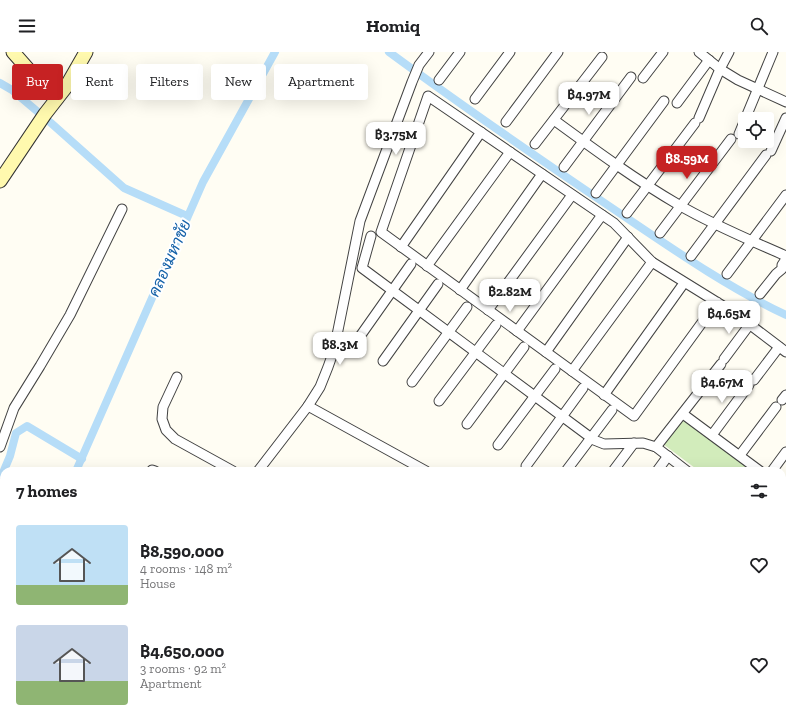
<!DOCTYPE html>
<html lang="en">
<head>
<meta charset="utf-8">
<style>
	:root { --surface:#fff; --page:#f6f6f6; --text:#202124; --muted:#757577; --accent:#c62223 }
	body { margin:0; font-family:"Zilla Slab",Sarabun,serif; background:var(--page); color:var(--text); height:100vh; display:flex; flex-direction:column; font-size:15px; white-space:nowrap }
	* { box-sizing:border-box; margin:0 }
	p { font-size:13px; color:var(--muted) }
	.icon { flex:none; width:22px; height:22px; fill:none; stroke:currentColor; stroke-width:2; stroke-linecap:round; stroke-linejoin:round }
	.map { position:relative; flex:1; overflow:hidden }
	.details { position:absolute; left:0px; top:415px; width:786px; height:256px; display:flex; flex-direction:column; background:var(--surface); border-radius:12px 12px 0 0; box-shadow:0 4px 16px #0002 }
	.details>* { flex:none }
	.top-card { position:absolute; left:12px; top:12px; width:400px; height:36px; display:flex; gap:8px }
	.fabs { position:absolute; left:738px; top:60px; display:grid; gap:8px }
	.fabs a { display:grid; place-items:center; width:36px; height:36px; border-radius:4px; background:var(--surface); box-shadow:0 4px 16px #0002; font-size:20px }
	.price { position:absolute; translate:-50% -34px; padding:0 9px; border-radius:8px; background:#fff; color:#222; font-size:13px; line-height:26px; filter:drop-shadow(0 1px 2px #0008) }
	.price::after { content:''; position:absolute; left:50%; top:24px; width:12px; height:9px; margin-left:-6px; background:inherit; clip-path:polygon(0 0,100% 0,50% 100%) }
	.price.current { background:var(--accent); color:#fff }
	ul { padding:0; list-style:none }
	li { display:flex; align-items:center; gap:12px; height:100px; padding:0 16px }
	li span { display:grid; place-items:center; flex:none; width:112px; height:80px; border-radius:4px; color:#555 }
	li>.icon { margin-inline-start:auto }
	span .icon { width:48px; height:48px; fill:#fffc; stroke-width:1 }
	li b { font-size:17px }
	h2 { display:flex; justify-content:space-between; align-items:center; height:48px; padding:0 16px; font-size:17px }
	.chip { padding:0 14px; border-radius:4px; background:var(--surface); box-shadow:0 4px 16px #0002; font-size:14px; line-height:36px }
	.chip.current { background:var(--accent); color:#fff }
	header { display:flex; justify-content:space-between; align-items:center; height:52px; padding:0 16px; background:var(--surface); font-size:18px; font-weight:700 }
	.map>svg:first-child { display:block }
	.green { fill:#d2ecbb }
	.lines { fill:none; stroke-linecap:round; stroke-linejoin:round }
	.canal { stroke:#b6ddf8; stroke-width:8 }
	.street-casing { stroke:#434343; stroke-width:11 }
	.secondary-casing { stroke:#323232; stroke-width:15 }
	.street { stroke:#fff; stroke-width:9 }
	.secondary { stroke:#fff9ae; stroke-width:13 }
	.labels { text-anchor:middle; stroke-width:4; stroke-linejoin:round; paint-order:stroke }
	.water-label { font-size:16px; font-style:italic; fill:#1461a8; stroke:#fff }
</style>
</head>
<body>
<header><svg class="icon" aria-label="menu" viewBox="0 0 24 24"><path d="M4 6h16M4 12h16M4 18h16"/></svg>Homiq<svg class="icon" aria-label="search" viewBox="0 0 24 24"><circle cx="10" cy="10" r="6"/><path d="M15 15l6 6"/></svg></header>
<div class="map">
<svg width="786" height="671" viewBox="0 0 786 671">
	<rect width="100%" height="100%" fill="#fffdf3"/>
	<g class="green">
		<polygon points="683,367 754,419 699,419 663,392"/>
		<polygon points="632,667 692,667 689,671 638,671"/>
	</g>
	<g class="lines">
		<g class="canal">
			<path d="M389 0C461 53 535 104 609 154 667 193 723 233 786 263"/>
			<polyline points="0,31 12,38 51,71 124,136 187,164"/>
			<polyline points="76,419 203,130 275,0"/>
			<polyline points="0,428 10,404 16,381 27,374 82,407"/>
			<polyline points="0,585 4,576"/>
			<polyline points="398,667 402,671"/>
		</g>
		<defs>
			<g id="street">
				<polyline points="699,0 720,17 738,28 786,50"/>
				<polyline points="643,26 663,0"/>
				<polyline points="439,28 460,0"/>
				<polyline points="475,47 510,0"/>
				<polyline points="677,51 709,8"/>
				<polyline points="699,66 720,17 729,0"/>
				<path d="M554 68C595 98 636 128 679 153 713 173 750 188 786 204"/>
				<polyline points="506,70 558,0"/>
				<polyline points="739,82 773,0"/>
				<polyline points="535,92 602,5"/>
				<polyline points="771,99 786,66"/>
				<polyline points="564,115 631,25"/>
				<polyline points="596,141 664,49"/>
				<polyline points="627,161 695,71"/>
				<polyline points="660,181 731,87"/>
				<polyline points="371,184 362,216 594,388 604,392 643,391 656,395 687,419"/>
				<polyline points="401,195 481,80"/>
				<polyline points="691,204 766,103"/>
				<polyline points="427,214 510,100"/>
				<polyline points="727,222 786,143"/>
				<polyline points="460,238 542,122"/>
				<polyline points="760,242 776,222 782,217 782,213 786,207"/>
				<polyline points="717,250 634,364 381,180 428,44 614,171 652,210 736,262 786,300"/>
				<polyline points="488,258 572,143"/>
				<polyline points="517,279 602,163"/>
				<polyline points="356,290 411,212"/>
				<polyline points="546,300 628,185"/>
				<polyline points="724,307 750,272"/>
				<polyline points="383,309 438,232"/>
				<polyline points="572,319 652,210"/>
				<polyline points="177,325 163,355 162,367 166,378 175,387 233,419"/>
				<polyline points="754,328 779,295"/>
				<polyline points="412,330 467,255"/>
				<polyline points="604,343 684,231"/>
				<polyline points="782,348 786,343"/>
				<polyline points="439,349 496,273"/>
				<polyline points="308,354 426,419"/>
				<polyline points="683,362 760,419"/>
				<polyline points="467,372 524,295"/>
				<polyline points="712,383 749,333"/>
				<polyline points="498,393 555,317"/>
				<polyline points="0,395 14,356 40,314 70,263 122,157"/>
				<polyline points="656,395 721,312"/>
				<polyline points="740,403 776,355"/>
				<polyline points="526,414 583,336"/>
				<polyline points="152,418 155,419"/>
				<polyline points="258,419 308,354 320,335 328,315 334,298 360,169 412,30 419,13 429,0"/>
				<polyline points="566,419 612,358"/>
				<polyline points="613,419 634,391"/>
				<polyline points="657,419 668,404"/>
				<polyline points="772,419 786,400"/>
				<polyline points="0,433 4,430"/>
				<polyline points="782,437 786,443"/>
				<polyline points="782,463 786,458"/>
				<polyline points="786,495 786,506"/>
				<polyline points="782,527 786,530"/>
				<polyline points="782,547 786,542"/>
				<polyline points="782,566 786,560"/>
				<polyline points="784,638 786,639"/>
				<polyline points="623,667 629,671"/>
				<polyline points="761,667 764,671"/>
				<polyline points="59,671 62,667"/>
				<polyline points="91,671 94,667"/>
				<polyline points="140,671 143,667"/>
				<polyline points="596,671 599,667"/>
				<polyline points="693,671 696,667"/>
				<polyline points="740,671 742,667"/>
			</g>
			<g id="secondary">
				<polyline points="13,0 49,41 57,46"/>
				<polyline points="0,129 45,62 66,35 86,0"/>
			</g>
		</defs>
		<use href="#street" class="street-casing"/>
		<use href="#secondary" class="secondary-casing"/>
		<use href="#street" class="street"/>
		<use href="#secondary" class="secondary"/>
	</g>
	<g class="labels">
		<g class="water-label">
			<text transform="translate(169 206) rotate(-66)" y="6">คลองมหาชัย</text>
		</g>
	</g>
</svg>
<div class="fabs">
<a><svg class="icon" aria-label="locate" viewBox="0 0 24 24"><circle cx="12" cy="12" r="6"/><path d="M12 2v4M12 18v4M2 12h4M18 12h4"/></svg></a>
</div>
<b class="price" style="left:589px;top:64px">฿4.97M</b>
<b class="price" style="left:396px;top:104px">฿3.75M</b>
<b class="price current" style="left:687px;top:128px">฿8.59M</b>
<b class="price" style="left:510px;top:261px">฿2.82M</b>
<b class="price" style="left:729px;top:283px">฿4.65M</b>
<b class="price" style="left:340px;top:314px">฿8.3M</b>
<b class="price" style="left:722px;top:352px">฿4.67M</b>
<div class="top-card">
<a class="chip current">Buy</a>
<a class="chip">Rent</a>
<a class="chip">Filters</a>
<a class="chip">New</a>
<a class="chip">Apartment</a>
</div>
<section class="details">
<h2>7 homes<svg class="icon" aria-label="filters" viewBox="0 0 24 24"><path d="M4 7h16M4 17h16"/><circle cx="9" cy="7" r="2"/><circle cx="15" cy="17" r="2"/></svg></h2>
<ul>
<li><span style="background:linear-gradient(#bfe0f5 75%,#8fb573 0)"><svg class="icon" aria-label="home" viewBox="0 0 24 24"><path d="M3 11l9-7 9 7M6 9v11h12V9"/></svg></span><div><b>฿8,590,000</b><p>4 rooms · 148 m²</p><p>House</p></div><svg class="icon" aria-label="heart" viewBox="0 0 24 24"><path d="M12 20l-8-8c-3-5 5-10 8-4 3-6 11-1 8 4z"/></svg></li>
<li><span style="background:linear-gradient(#c9d6e8 70%,#8fb573 0)"><svg class="icon" aria-label="home" viewBox="0 0 24 24"><path d="M3 11l9-7 9 7M6 9v11h12V9"/></svg></span><div><b>฿4,650,000</b><p>3 rooms · 92 m²</p><p>Apartment</p></div><svg class="icon" aria-label="heart" viewBox="0 0 24 24"><path d="M12 20l-8-8c-3-5 5-10 8-4 3-6 11-1 8 4z"/></svg></li>
</ul>
</section>
</div>
</body>
</html>
